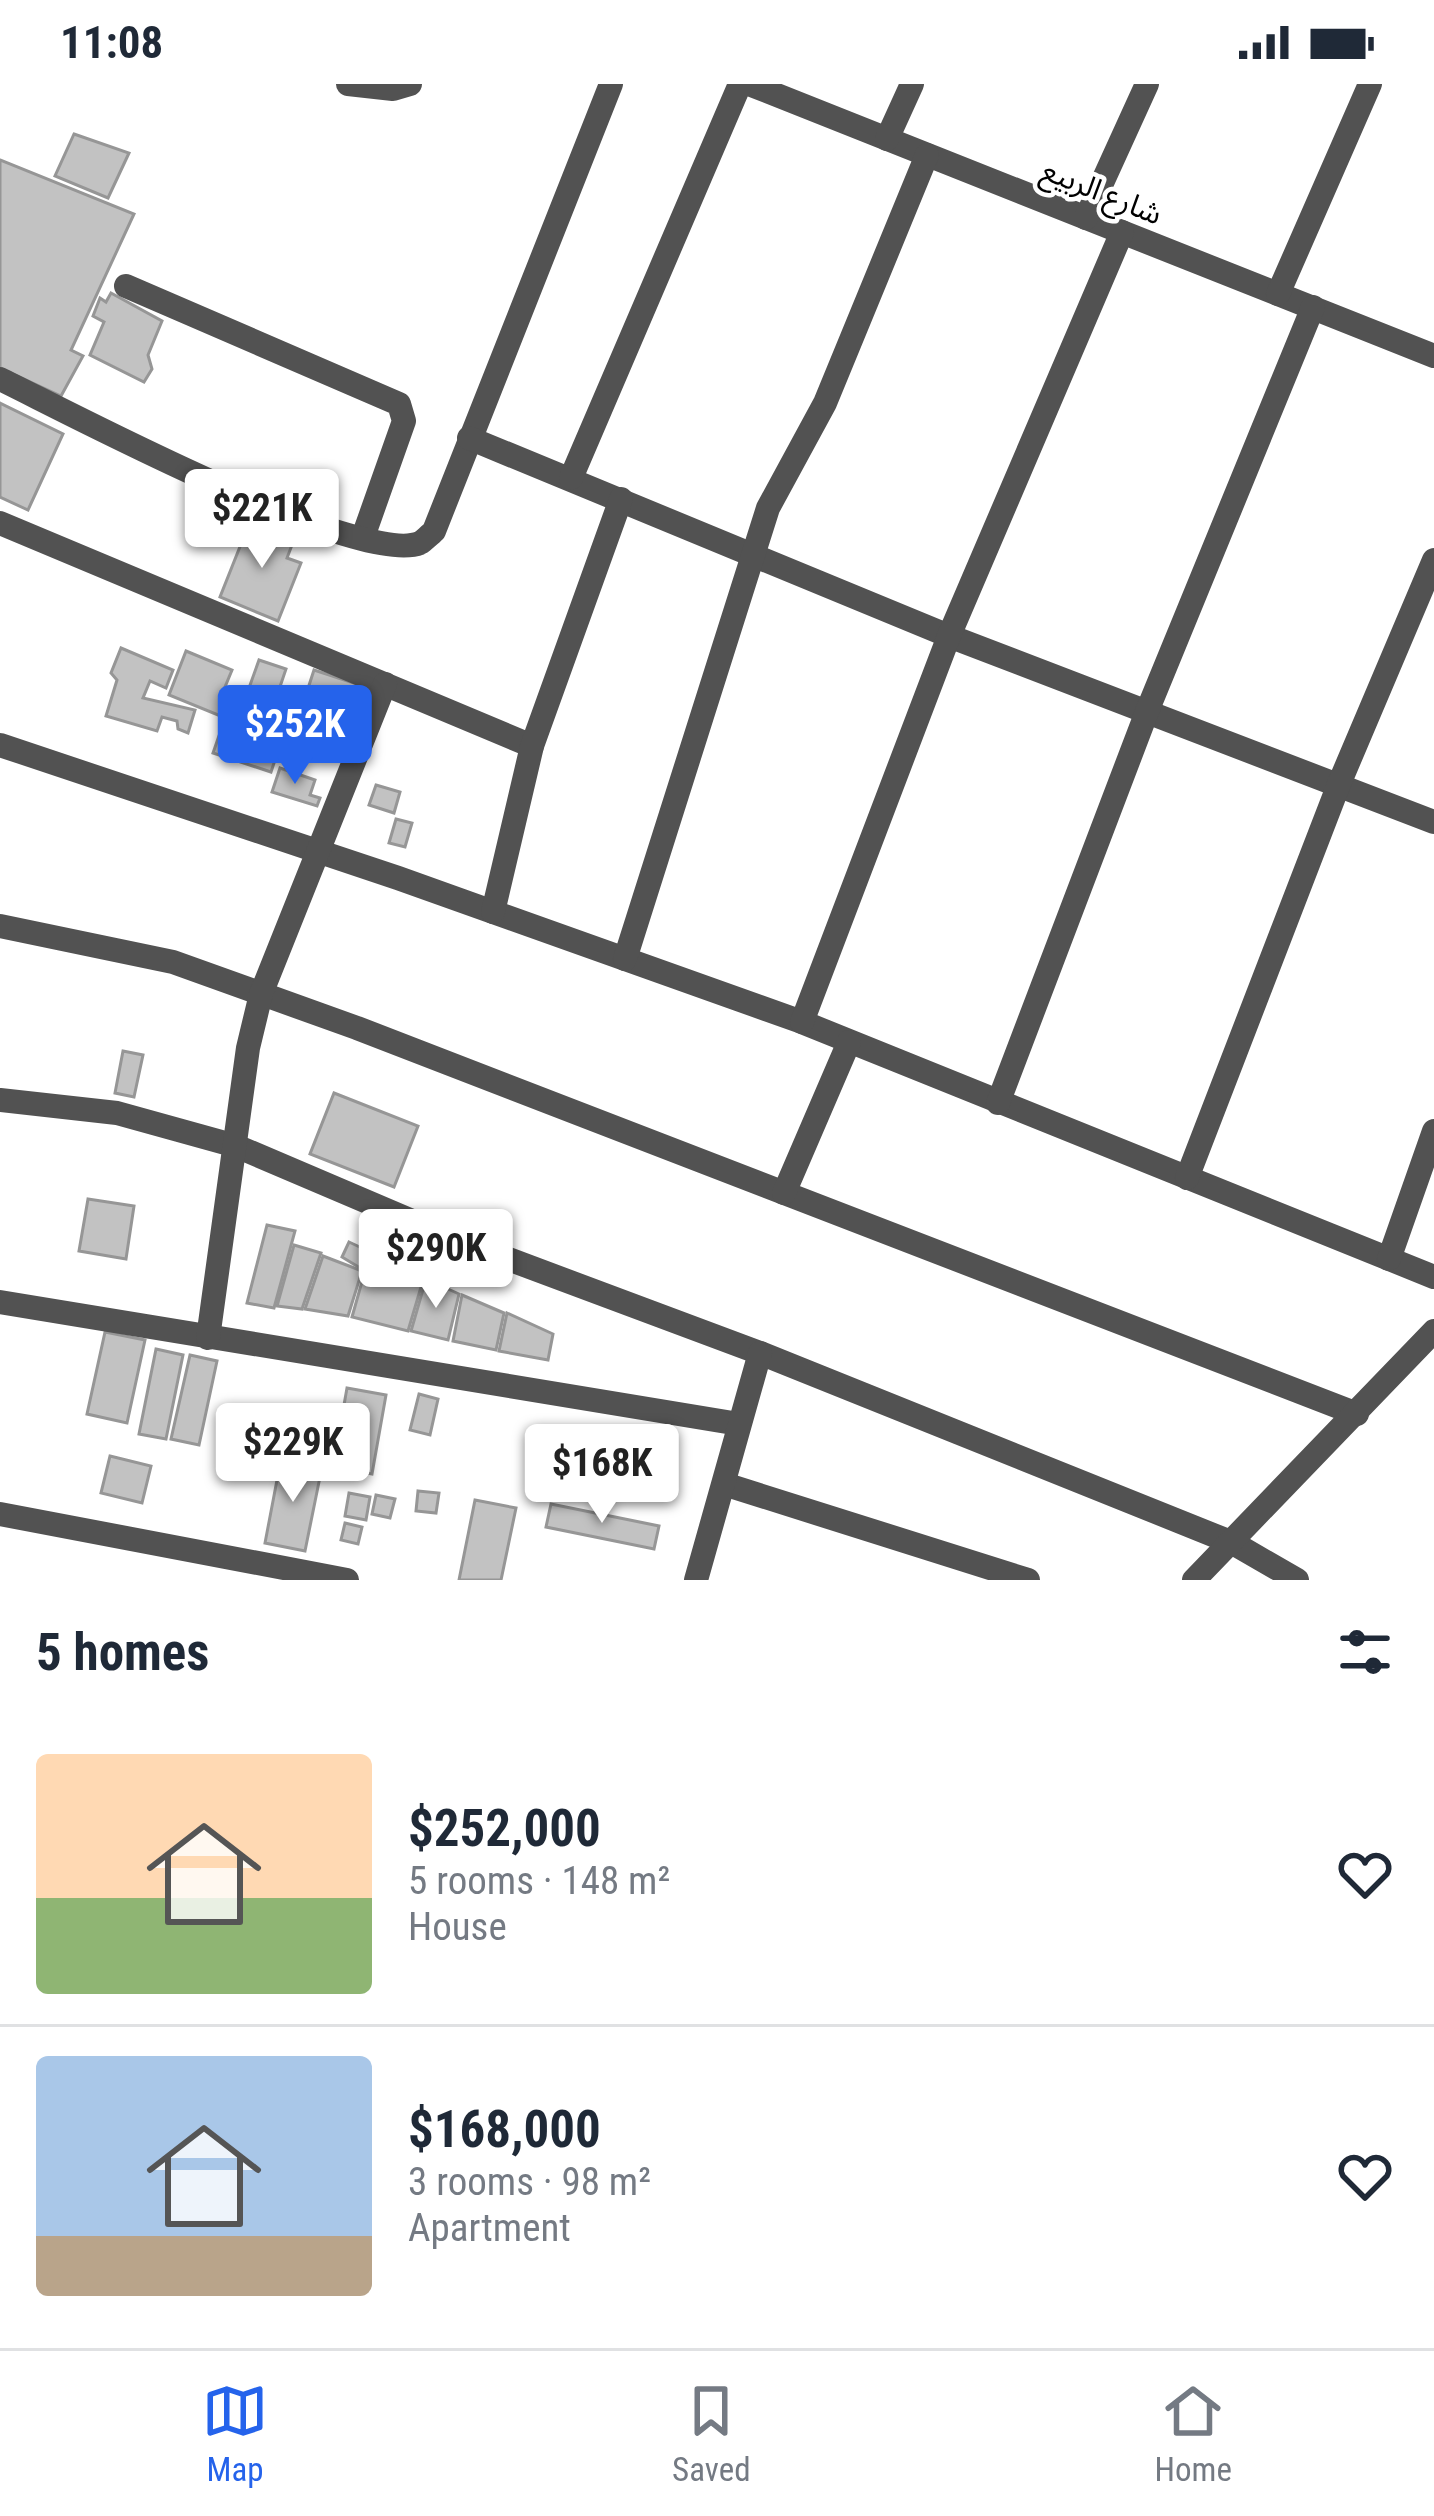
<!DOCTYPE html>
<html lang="en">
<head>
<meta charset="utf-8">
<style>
	:root { --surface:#fff; --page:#f2f2f3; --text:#1f2937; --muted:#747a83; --line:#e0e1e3; --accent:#2563eb }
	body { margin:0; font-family:"Roboto Condensed","Noto Sans Arabic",sans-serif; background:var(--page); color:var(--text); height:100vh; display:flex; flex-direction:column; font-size:45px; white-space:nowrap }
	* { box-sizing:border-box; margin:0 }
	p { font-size:39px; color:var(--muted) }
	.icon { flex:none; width:66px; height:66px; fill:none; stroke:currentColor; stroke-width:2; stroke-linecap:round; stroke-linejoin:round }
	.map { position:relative; height:1496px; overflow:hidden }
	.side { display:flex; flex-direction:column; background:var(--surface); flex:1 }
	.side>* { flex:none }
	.price { position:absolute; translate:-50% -102px; padding:0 27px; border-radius:12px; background:#fff; color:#222; font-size:39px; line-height:78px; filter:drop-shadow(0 3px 6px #0008) }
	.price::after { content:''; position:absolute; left:50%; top:72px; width:36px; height:27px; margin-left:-18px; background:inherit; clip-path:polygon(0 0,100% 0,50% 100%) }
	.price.current { background:var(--accent); color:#fff }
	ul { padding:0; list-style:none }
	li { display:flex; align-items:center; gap:36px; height:300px; padding:0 36px }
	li+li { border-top:3px solid var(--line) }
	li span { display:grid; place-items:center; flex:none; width:336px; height:240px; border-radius:12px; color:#555 }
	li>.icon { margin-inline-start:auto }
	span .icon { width:144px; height:144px; fill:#fffc; stroke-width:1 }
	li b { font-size:51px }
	h2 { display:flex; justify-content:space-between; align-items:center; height:144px; padding:0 36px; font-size:51px }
	.status { display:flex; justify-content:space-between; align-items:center; height:84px; padding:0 60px; background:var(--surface); direction:ltr }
	.status svg { height:33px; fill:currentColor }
	.menu { display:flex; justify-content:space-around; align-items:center; height:168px; border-top:3px solid var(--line); background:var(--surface); font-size:33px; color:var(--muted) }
	.menu a { display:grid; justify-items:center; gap:6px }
	.menu .current { color:var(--accent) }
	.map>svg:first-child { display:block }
	.building { fill:#c2c2c2; stroke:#969696; stroke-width:3 }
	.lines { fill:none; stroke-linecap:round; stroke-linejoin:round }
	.minor { stroke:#525252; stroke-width:24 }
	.labels { text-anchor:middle; stroke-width:9; stroke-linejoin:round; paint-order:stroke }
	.street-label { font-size:30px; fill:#000; stroke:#fff }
</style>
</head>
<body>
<div class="status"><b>11:08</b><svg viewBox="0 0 49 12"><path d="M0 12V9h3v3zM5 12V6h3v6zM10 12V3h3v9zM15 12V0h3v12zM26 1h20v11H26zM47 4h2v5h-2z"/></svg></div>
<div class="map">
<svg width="1434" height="1496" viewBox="0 0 1434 1496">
	<rect width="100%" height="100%" fill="#fff"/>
	<g class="building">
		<polygon points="74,50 129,69 108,114 55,92"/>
		<polygon points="0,76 134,130 71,266 83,272 61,312 0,284"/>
		<polygon points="111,209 162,237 148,271 152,285 144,298 90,271 104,238 93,232 100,214 106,218"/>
		<polygon points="0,319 63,350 28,426 0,413"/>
		<polygon points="251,435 295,453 287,474 301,479 278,537 220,513"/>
		<polygon points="121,564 173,586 166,604 150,597 143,614 195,626 188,649 178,645 177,637 162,633 157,647 106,632 117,596 111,589"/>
		<polygon points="186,567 232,586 225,603 234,607 223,633 169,611"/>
		<polygon points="259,576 286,585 265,647 257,648 246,640 264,609 249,604"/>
		<polygon points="314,586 366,603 352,646 300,629"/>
		<polygon points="248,645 257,648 253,659 288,674 277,670 271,688 213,669 221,646 242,654"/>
		<polygon points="280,684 315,696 310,711 320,714 317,722 272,708"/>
		<polygon points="376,701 400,708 394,729 369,721"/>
		<polygon points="396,735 412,739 405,763 389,759"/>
		<polygon points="123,967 143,971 134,1013 115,1009"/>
		<polygon points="334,1009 418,1042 394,1103 310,1070"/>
		<polygon points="88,1115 134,1122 126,1175 79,1167"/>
		<polygon points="267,1141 295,1147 274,1224 247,1219"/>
		<polygon points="349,1158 424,1193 408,1247 352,1233 365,1187 342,1173"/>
		<polygon points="294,1161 321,1169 302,1225 277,1222"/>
		<polygon points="323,1172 362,1187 348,1232 305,1225"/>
		<polygon points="426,1195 459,1210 448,1256 411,1247"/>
		<polygon points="462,1211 504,1229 496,1266 453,1257"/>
		<polygon points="507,1229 553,1250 548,1276 499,1267"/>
		<polygon points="105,1248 145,1256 127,1339 87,1330"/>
		<polygon points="156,1265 183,1271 166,1355 139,1350"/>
		<polygon points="190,1271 217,1277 199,1361 171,1355"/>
		<polygon points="347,1304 386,1311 372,1390 333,1383"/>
		<polygon points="419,1310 438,1315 430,1351 410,1346"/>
		<polygon points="110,1372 151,1382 142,1419 101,1409"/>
		<polygon points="281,1375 322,1383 305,1467 265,1459"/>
		<polygon points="418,1407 439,1409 436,1429 416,1427"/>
		<polygon points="349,1409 370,1413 366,1436 345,1432"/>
		<polygon points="376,1411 395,1415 390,1434 372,1430"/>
		<polygon points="475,1416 516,1424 501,1496 459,1496"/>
		<polygon points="551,1420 659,1442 654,1465 546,1443"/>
		<polygon points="345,1439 362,1443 358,1460 341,1456"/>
	</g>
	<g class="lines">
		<g class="minor">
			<polyline points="348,0 393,5 410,0"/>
			<polyline points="749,0 1434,272"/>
			<polyline points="887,55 912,0"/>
			<polyline points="1086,134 1147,0"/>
			<polyline points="126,202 399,320 404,337 363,453"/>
			<polyline points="1278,210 1370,0"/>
			<path d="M0 295C68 328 359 483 420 459 421 459 433 448 434 447L611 0"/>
			<polyline points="469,354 949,552 1434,738"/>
			<polyline points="571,394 740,0"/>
			<polyline points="0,439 532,662"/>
			<polyline points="0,661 398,794 802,938 1434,1193"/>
			<polyline points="493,828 532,662 621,415"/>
			<polyline points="0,842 173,878 357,944 1357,1330"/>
			<polyline points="625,875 768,424 825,319 927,71"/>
			<polyline points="802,938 949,552 1122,148"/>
			<polyline points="0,1016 117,1029 236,1062 452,1154 760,1269 1233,1459 1297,1496"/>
			<polyline points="998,1019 1148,625 1313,223"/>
			<polyline points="1187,1094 1339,700 1434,476"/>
			<polyline points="784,1109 849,958"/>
			<polyline points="1389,1175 1434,1047"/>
			<polyline points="0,1218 739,1340"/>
			<polyline points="208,1254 248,964 261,910 385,600"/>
			<polyline points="724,1400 1028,1496"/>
			<polyline points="0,1430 347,1496"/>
			<polyline points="696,1496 760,1269"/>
			<polyline points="1194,1496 1434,1247"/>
		</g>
	</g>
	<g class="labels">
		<g class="street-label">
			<text transform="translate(1102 108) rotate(22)" y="10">شارع الربيع</text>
		</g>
	</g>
</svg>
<b class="price" style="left:262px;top:487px">$221K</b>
<b class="price current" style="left:295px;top:703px">$252K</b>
<b class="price" style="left:436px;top:1227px">$290K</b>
<b class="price" style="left:293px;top:1421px">$229K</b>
<b class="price" style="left:602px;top:1442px">$168K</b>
</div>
<section class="side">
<h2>5 homes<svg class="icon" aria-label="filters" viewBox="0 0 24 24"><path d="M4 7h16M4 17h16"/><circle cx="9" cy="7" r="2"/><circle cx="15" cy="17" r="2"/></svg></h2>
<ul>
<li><span style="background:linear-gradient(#ffd9b3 60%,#8fb573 0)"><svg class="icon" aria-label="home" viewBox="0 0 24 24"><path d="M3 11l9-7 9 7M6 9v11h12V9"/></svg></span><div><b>$252,000</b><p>5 rooms · 148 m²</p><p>House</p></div><svg class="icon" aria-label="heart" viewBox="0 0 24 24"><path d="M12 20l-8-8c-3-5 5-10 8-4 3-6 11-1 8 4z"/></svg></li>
<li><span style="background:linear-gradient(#a9c7e8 75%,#b9a48a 0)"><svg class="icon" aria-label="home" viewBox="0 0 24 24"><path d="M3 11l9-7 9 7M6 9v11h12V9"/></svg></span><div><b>$168,000</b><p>3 rooms · 98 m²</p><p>Apartment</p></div><svg class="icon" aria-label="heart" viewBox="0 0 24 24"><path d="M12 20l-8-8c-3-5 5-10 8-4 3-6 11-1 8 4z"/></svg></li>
</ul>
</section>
<nav class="menu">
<a class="current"><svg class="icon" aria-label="map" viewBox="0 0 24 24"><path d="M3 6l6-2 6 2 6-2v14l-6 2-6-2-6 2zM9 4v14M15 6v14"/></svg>Map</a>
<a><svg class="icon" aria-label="saved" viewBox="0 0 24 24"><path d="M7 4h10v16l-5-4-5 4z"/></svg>Saved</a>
<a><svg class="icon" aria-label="home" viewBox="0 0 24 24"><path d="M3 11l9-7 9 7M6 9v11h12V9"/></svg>Home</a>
</nav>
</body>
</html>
